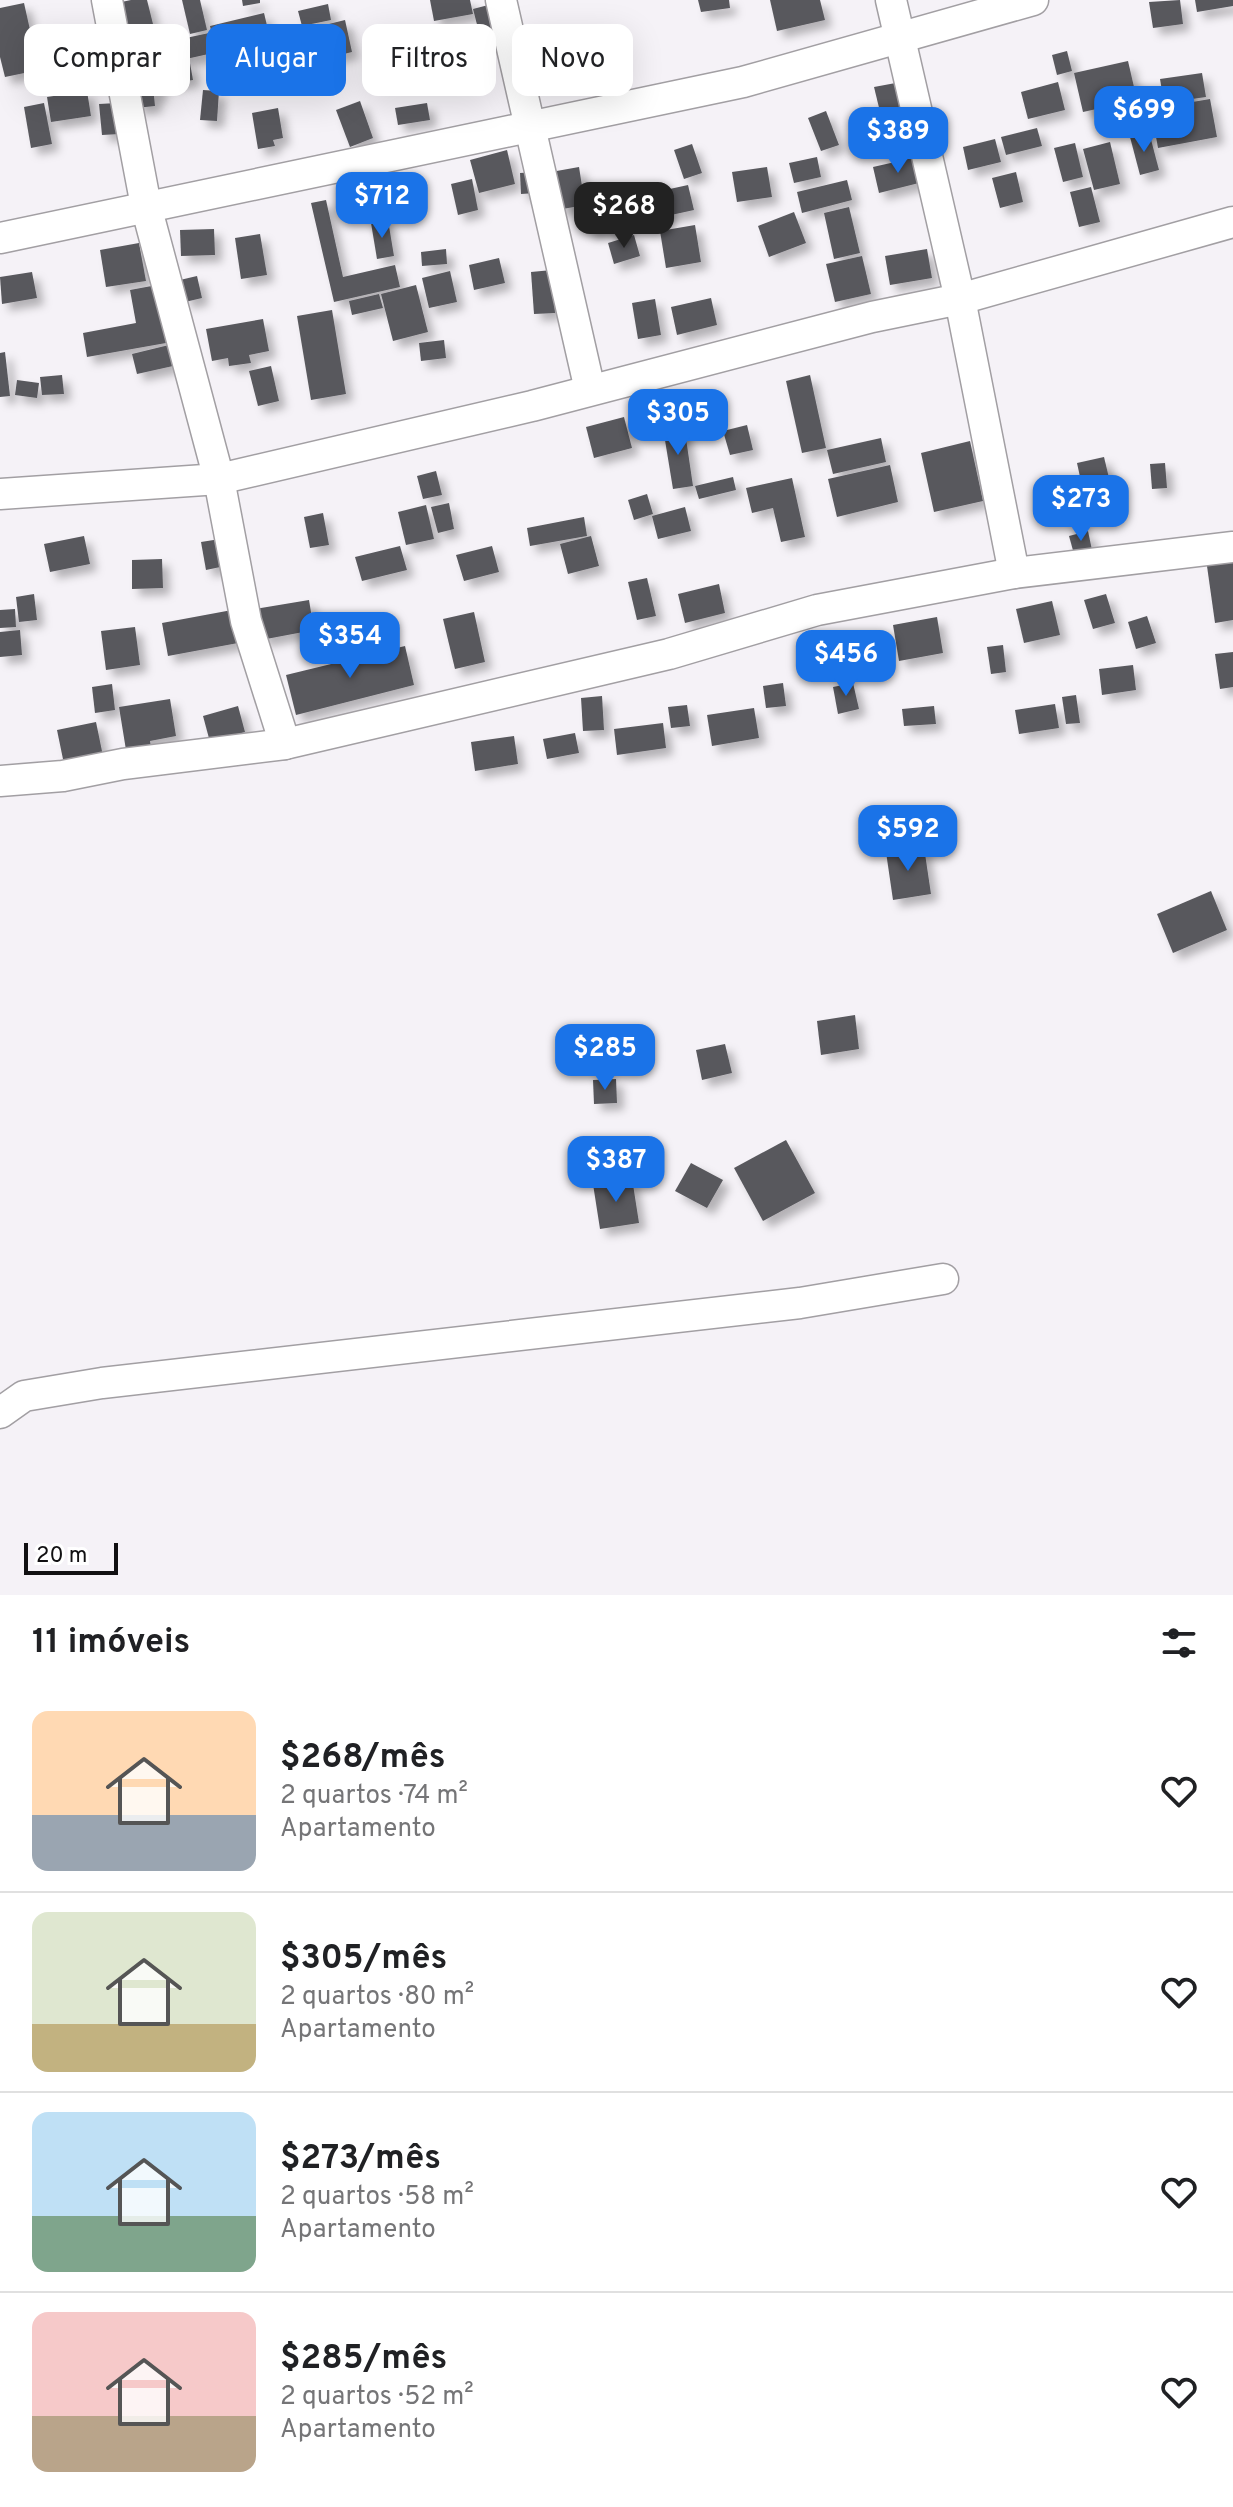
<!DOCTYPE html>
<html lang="pt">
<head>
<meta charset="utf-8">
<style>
	:root { --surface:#fff; --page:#f6f6f6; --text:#202124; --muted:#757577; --line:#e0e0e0; --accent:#1a73e8 }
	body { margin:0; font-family:Overpass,sans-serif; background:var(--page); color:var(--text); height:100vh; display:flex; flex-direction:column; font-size:30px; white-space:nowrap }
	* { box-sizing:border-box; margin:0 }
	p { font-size:26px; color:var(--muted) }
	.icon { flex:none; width:44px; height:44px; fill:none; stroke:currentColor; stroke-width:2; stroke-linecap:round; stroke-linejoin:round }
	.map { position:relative; height:1595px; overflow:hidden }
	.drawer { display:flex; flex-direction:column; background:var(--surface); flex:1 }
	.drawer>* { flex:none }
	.top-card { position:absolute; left:24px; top:24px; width:800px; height:72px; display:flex; gap:16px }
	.scale { position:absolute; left:24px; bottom:20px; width:94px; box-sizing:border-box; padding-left:8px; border:4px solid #111012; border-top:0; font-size:22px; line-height:28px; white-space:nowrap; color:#111012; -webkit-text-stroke:6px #fff; paint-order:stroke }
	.price { position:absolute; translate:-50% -68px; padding:0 18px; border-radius:16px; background:var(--accent); color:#fff; font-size:26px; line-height:52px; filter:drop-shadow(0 2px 4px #0008) }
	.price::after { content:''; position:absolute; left:50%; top:48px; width:24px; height:18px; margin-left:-12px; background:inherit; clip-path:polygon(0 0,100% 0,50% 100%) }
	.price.selected { background:#222; color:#fff }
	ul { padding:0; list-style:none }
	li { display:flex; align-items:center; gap:24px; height:200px; padding:0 32px }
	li+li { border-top:2px solid var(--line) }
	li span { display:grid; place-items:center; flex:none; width:224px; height:160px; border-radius:16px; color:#555 }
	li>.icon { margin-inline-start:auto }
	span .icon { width:96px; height:96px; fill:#fffc; stroke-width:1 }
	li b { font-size:34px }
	h2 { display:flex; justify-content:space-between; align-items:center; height:96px; padding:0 32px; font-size:34px }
	.pill { padding:0 28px; border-radius:16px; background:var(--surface); box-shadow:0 8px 32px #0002; font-size:28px; line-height:72px }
	.pill.selected { background:var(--accent); color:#fff }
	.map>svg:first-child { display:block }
	.building { fill:#58585d; filter:url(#shadow) }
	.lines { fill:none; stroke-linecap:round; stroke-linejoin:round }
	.street-casing { stroke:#a29fa3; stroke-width:33 }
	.street { stroke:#fff; stroke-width:30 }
</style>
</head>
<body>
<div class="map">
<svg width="1233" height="1595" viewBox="0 0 1233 1595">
	<defs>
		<filter id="shadow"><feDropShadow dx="7" dy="7" stdDeviation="4" flood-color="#0004"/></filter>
	</defs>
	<rect width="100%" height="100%" fill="#f5f2f7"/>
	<g class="building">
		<polygon points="131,0 147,0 158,44 209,33 213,53 128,72 112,4"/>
		<polygon points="182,0 200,0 207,30 190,34"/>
		<polygon points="242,0 260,0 260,3 243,6"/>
		<polygon points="430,0 470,0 473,14 434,21"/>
		<polygon points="698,0 729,0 730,8 701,12"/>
		<polygon points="770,0 820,0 825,20 777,31"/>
		<polygon points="1180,0 1183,24 1153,28 1149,2"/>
		<polygon points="1195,0 1233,0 1233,6 1197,12"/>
		<polygon points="24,3 39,70 5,77 0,57 0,8"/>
		<polygon points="496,3 505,39 482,44 473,9"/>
		<polygon points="328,4 331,20 302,26 298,11"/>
		<polygon points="264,13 271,42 216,55 210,26"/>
		<polygon points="345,20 352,52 300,65 292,33"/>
		<polygon points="1067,51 1072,71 1057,75 1052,55"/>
		<polygon points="1128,61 1137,100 1083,112 1074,73"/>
		<polygon points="190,63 193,80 162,85 159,68"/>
		<polygon points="157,70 160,96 154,96 155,106 136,108 132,74"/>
		<polygon points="1202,73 1206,97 1164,103 1160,79"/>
		<polygon points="901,82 909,114 882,120 874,87"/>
		<polygon points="1058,82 1065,110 1028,119 1021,92"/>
		<polygon points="203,90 219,91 217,121 200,120"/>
		<polygon points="87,91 91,116 51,122 47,97"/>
		<polygon points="1210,99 1217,137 1158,148 1151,109"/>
		<polygon points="360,101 373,138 350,147 336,110"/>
		<polygon points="44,103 52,144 31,148 24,107"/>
		<polygon points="117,103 120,134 102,135 99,104"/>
		<polygon points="427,103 430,120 398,125 395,108"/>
		<polygon points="278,108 283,138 273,140 275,146 258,149 252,113"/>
		<polygon points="826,111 839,145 821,151 808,118"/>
		<polygon points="1037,128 1042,146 1006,155 1001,137"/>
		<polygon points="1149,132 1159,170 1140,175 1130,137"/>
		<polygon points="995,139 1001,162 968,170 963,147"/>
		<polygon points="1110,142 1120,184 1094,190 1083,149"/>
		<polygon points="1075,143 1083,177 1063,182 1054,148"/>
		<polygon points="692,144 702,173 684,179 674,150"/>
		<polygon points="507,150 515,184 479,193 470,160"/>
		<polygon points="817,157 821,177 794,183 789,163"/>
		<polygon points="917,157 923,182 879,193 873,167"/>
		<polygon points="579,167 585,205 557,210 551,172"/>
		<polygon points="767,167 772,197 737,202 732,172"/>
		<polygon points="535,172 536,193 521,194 520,173"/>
		<polygon points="1016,172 1023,202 1000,208 992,178"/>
		<polygon points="472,179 478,210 458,215 451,184"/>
		<polygon points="847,180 852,200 802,213 797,192"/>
		<polygon points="688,185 694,210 662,217 656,192"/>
		<polygon points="1091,187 1100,222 1079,227 1070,192"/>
		<polygon points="326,200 343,277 395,265 400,287 334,302 311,203"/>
		<polygon points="619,206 622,229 587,233 584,211"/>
		<polygon points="849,207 860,253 834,259 824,213"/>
		<polygon points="794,212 806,243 769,257 758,226"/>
		<polygon points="388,220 394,256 377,259 371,223"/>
		<polygon points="695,225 701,262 666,268 660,231"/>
		<polygon points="214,229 215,255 181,256 180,230"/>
		<polygon points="260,234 267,275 241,279 235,238"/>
		<polygon points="634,235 640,256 614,264 608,243"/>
		<polygon points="139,243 146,281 106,287 100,250"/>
		<polygon points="446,249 447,264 422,266 421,252"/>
		<polygon points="927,249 932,278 890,285 885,256"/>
		<polygon points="862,256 871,294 835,302 826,264"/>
		<polygon points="499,258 505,283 474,290 469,265"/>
		<polygon points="552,270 555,313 534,314 531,272"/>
		<polygon points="450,271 457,302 429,308 422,278"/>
		<polygon points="32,272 37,298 2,304 0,277"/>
		<polygon points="197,276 202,298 185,302 180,280"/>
		<polygon points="157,285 166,343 87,357 83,333 136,323 130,290"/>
		<polygon points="416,285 428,332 393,341 381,294"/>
		<polygon points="379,294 383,308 352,315 349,301"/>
		<polygon points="711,298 717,325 677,335 671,307"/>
		<polygon points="655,299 661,335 638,339 632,303"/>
		<polygon points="332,310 346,394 311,400 297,316"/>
		<polygon points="263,319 269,351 249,355 251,363 229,366 228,358 212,361 206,329"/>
		<polygon points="444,340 446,358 421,361 419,343"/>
		<polygon points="169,345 173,366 137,374 132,354"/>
		<polygon points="5,352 10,396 0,397 0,353"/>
		<polygon points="271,366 279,401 258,406 249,371"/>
		<polygon points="62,375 64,394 42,395 40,377"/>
		<polygon points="810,375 826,448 802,453 786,381"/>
		<polygon points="17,380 39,383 37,398 15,395"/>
		<polygon points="624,417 632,448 594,458 586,427"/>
		<polygon points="684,425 693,486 673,489 663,428"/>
		<polygon points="747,425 753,450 730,455 723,431"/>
		<polygon points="881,438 886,462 833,474 827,450"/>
		<polygon points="970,441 983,501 934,512 921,453"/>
		<polygon points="1104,457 1115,503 1087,509 1077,463"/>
		<polygon points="1165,463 1167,488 1152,489 1150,464"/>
		<polygon points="890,465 898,502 837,517 828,479"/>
		<polygon points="436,471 442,495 423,499 417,476"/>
		<polygon points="733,477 736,490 699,499 695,486"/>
		<polygon points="792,478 805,537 781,542 773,508 752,513 746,488"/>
		<polygon points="647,494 653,514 634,520 628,500"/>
		<polygon points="449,503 454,529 438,533 431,507"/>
		<polygon points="426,505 434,539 406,545 398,512"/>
		<polygon points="685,507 691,531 658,539 652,516"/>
		<polygon points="323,513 329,545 310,548 304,517"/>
		<polygon points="584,517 587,536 530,546 527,528"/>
		<polygon points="1088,531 1092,550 1074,554 1069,536"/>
		<polygon points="84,536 90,564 50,572 44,544"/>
		<polygon points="591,536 599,566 568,574 560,544"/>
		<polygon points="220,539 225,566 206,570 201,542"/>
		<polygon points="400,546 407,570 362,581 355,557"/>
		<polygon points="492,546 499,572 464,581 456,555"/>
		<polygon points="162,559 163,588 132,589 132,560"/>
		<polygon points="1233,561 1233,620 1215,623 1207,566"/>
		<polygon points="647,578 656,616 637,620 628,582"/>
		<polygon points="719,584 725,613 685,623 678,594"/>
		<polygon points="34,594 37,620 19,622 16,597"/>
		<polygon points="1106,594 1115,623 1093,629 1084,600"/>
		<polygon points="309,600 314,630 261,640 255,609"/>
		<polygon points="1052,601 1060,635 1024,643 1016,609"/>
		<polygon points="15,609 16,627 0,628 0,610"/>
		<polygon points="232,610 238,643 168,656 162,623"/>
		<polygon points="474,612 485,662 455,669 443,619"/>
		<polygon points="1147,616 1156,643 1136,649 1128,622"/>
		<polygon points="937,617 943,653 899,661 893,625"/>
		<polygon points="135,627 140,665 106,670 101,631"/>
		<polygon points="20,630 22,655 0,657 0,632"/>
		<polygon points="1003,645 1006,672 991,674 987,647"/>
		<polygon points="405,646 414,685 296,715 286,675"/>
		<polygon points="1233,652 1233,687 1220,689 1215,654"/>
		<polygon points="1133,665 1136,690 1102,695 1099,669"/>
		<polygon points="783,683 786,706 766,708 763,686"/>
		<polygon points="853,683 859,709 838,714 833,687"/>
		<polygon points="112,684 115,710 95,713 92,687"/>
		<polygon points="1076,695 1080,723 1066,724 1062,697"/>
		<polygon points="602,696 604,730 583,731 581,698"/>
		<polygon points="170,699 176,736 150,741 151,747 126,750 119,707"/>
		<polygon points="1055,704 1059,728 1019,734 1015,710"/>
		<polygon points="687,705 690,726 671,728 668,707"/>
		<polygon points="238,706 245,732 210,742 203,716"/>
		<polygon points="934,706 936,724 904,726 902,709"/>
		<polygon points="754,708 759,738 712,746 707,715"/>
		<polygon points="96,722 103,756 64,764 57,730"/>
		<polygon points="663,723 666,748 617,755 614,729"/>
		<polygon points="575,733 579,753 547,759 543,739"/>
		<polygon points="514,736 518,764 475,771 471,742"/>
		<polygon points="924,847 931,894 893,900 886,852"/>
		<polygon points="1211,891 1227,930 1173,953 1157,914"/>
		<polygon points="855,1015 859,1049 821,1055 817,1021"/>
		<polygon points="725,1044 732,1073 702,1080 696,1050"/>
		<polygon points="616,1079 617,1103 594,1104 593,1080"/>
		<polygon points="786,1140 815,1193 763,1221 734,1168"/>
		<polygon points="691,1163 723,1180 707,1208 675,1191"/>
		<polygon points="632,1178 639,1223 600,1229 593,1184"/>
	</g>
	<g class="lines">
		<defs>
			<g id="street">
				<polyline points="107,0 146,206 219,479 246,621 285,744"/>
				<polyline points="501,0 590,390"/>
				<polyline points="891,0 960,299 1014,573"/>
				<polyline points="0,238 743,82 1033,0"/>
				<polyline points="0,494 219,479 532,406 872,317 960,299 1233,222"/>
				<polyline points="0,781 63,776 123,764 285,744 669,654 817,610 1014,573 1233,547"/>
				<polyline points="0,1413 24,1396 102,1383 800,1303 943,1279"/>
			</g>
		</defs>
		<use href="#street" class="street-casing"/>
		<use href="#street" class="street"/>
	</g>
</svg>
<div class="scale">20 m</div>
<b class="price" style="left:1144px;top:154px">$699</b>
<b class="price" style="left:898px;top:175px">$389</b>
<b class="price" style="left:382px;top:240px">$712</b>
<b class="price selected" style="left:624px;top:250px">$268</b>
<b class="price" style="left:678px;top:457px">$305</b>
<b class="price" style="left:1081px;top:543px">$273</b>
<b class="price" style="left:350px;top:680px">$354</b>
<b class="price" style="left:846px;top:698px">$456</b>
<b class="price" style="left:908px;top:873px">$592</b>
<b class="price" style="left:605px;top:1092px">$285</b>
<b class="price" style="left:616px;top:1204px">$387</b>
<div class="top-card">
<a class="pill">Comprar</a>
<a class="pill selected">Alugar</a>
<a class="pill">Filtros</a>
<a class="pill">Novo</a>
</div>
</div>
<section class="drawer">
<h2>11 imóveis<svg class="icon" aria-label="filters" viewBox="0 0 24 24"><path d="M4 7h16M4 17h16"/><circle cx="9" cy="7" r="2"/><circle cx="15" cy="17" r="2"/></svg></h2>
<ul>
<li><span style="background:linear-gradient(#ffd9b3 65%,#9aa5b1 0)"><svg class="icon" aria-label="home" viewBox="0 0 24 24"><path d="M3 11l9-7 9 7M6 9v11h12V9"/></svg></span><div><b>$268/mês</b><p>2 quartos · 74 m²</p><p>Apartamento</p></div><svg class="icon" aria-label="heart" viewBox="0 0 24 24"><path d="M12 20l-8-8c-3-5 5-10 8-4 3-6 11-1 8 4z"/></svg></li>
<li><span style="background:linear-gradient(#dfe7d0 70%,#c2b280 0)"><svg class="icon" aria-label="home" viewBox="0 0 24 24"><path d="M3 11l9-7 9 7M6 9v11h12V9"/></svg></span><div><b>$305/mês</b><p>2 quartos · 80 m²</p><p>Apartamento</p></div><svg class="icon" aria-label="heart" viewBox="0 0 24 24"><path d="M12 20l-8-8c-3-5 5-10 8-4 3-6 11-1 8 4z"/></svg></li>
<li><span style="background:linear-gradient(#bfe0f5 65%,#7fa58c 0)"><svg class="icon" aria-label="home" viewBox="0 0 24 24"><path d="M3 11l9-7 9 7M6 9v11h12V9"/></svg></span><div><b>$273/mês</b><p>2 quartos · 58 m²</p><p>Apartamento</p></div><svg class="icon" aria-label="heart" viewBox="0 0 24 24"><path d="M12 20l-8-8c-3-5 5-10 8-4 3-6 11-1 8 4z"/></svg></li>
<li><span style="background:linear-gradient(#f6c9c9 65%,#b9a48a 0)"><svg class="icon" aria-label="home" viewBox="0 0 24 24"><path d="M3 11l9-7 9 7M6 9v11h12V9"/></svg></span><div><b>$285/mês</b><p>2 quartos · 52 m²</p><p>Apartamento</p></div><svg class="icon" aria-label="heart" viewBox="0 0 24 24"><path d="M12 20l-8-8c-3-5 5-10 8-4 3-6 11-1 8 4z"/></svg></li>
</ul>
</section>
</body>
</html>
